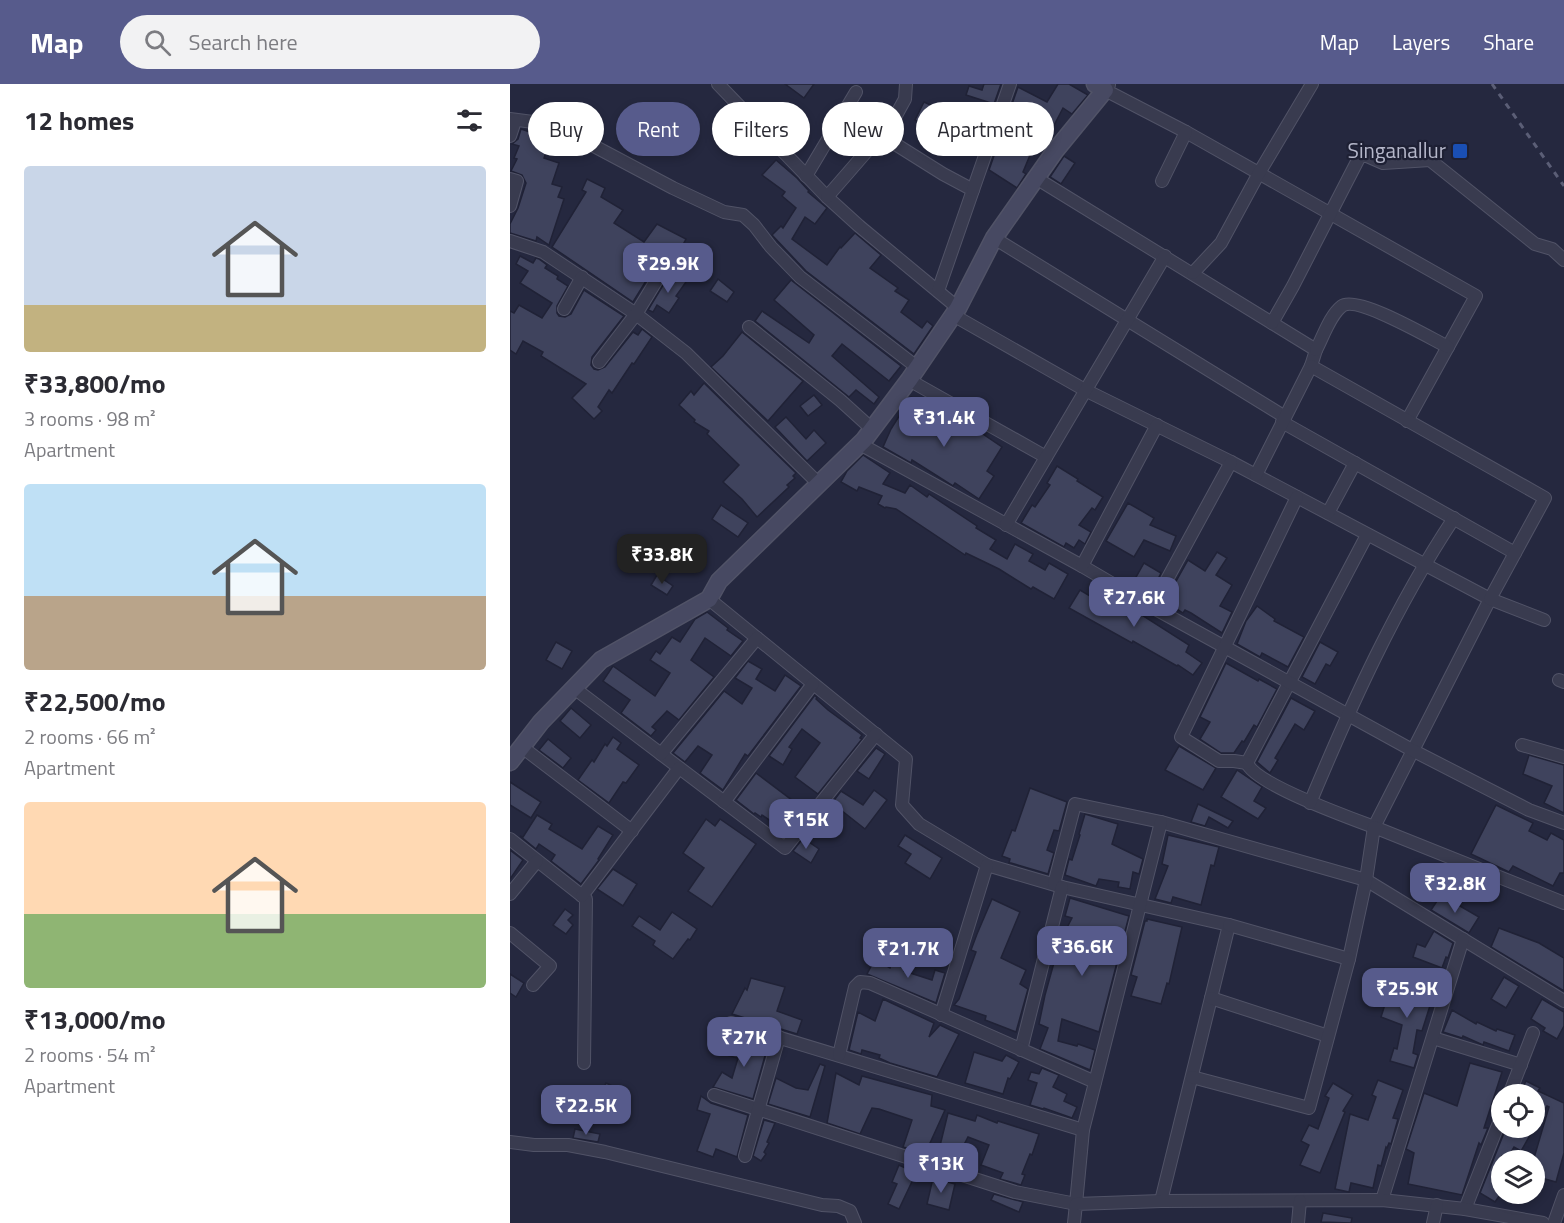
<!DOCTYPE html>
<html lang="en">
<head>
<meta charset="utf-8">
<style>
	:root { --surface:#fff; --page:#f2f2f3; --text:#2b2b33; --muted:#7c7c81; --accent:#575b8c }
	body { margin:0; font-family:"Titillium Web",sans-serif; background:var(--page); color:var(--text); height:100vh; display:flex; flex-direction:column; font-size:22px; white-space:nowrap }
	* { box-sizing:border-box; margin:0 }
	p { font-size:20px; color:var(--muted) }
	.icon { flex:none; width:33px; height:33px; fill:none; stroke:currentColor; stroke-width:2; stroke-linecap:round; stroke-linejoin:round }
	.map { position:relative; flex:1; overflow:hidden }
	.details { display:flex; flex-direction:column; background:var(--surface); width:510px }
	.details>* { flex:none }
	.banner { position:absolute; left:18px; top:18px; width:570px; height:54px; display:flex; gap:12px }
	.tools { position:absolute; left:981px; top:1000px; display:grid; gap:12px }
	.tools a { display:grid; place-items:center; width:54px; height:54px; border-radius:50%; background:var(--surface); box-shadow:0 3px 9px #0003; font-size:30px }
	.price { position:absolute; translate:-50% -51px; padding:0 14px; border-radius:12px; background:var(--accent); color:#fff; font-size:20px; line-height:39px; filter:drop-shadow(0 2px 3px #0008) }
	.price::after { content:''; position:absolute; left:50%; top:36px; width:18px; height:14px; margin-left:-9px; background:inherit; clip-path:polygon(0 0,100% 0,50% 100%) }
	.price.selected { background:#222; color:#fff }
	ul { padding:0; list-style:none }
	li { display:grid; align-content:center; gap:12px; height:318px; padding:0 24px }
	li span { display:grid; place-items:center; height:186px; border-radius:6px; color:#555 }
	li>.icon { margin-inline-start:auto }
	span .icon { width:108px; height:108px; fill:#fffc; stroke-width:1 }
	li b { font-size:26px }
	h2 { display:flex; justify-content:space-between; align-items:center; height:72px; padding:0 24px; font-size:26px }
	.chip { padding:0 21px; border-radius:27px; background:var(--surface); box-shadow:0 3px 9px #0003; font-size:21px; line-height:54px }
	.chip.selected { background:var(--accent); color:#fff }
	header { display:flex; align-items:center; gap:36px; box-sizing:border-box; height:84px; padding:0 30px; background:var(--accent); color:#fff }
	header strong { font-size:28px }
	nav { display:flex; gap:33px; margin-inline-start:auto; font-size:21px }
	.search { width:420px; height:54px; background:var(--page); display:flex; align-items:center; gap:15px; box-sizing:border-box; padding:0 21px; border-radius:33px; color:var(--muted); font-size:22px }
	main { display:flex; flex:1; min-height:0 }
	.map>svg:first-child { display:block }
	.building { fill:#3f435d; stroke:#202236; stroke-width:1.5 }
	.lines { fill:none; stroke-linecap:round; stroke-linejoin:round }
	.street-casing { stroke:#515367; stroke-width:14 }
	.secondary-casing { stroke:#515367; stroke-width:19 }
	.street { stroke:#393b4f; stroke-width:12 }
	.secondary { stroke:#474962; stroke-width:16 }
	.rail { stroke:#5b5e76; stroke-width:3; stroke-dasharray:6 6; stroke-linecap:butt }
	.transit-dot { fill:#1a4fb4; stroke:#1e2034; stroke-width:2 }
	.labels { text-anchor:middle; stroke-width:4.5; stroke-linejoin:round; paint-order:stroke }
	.poi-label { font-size:21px; fill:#b5b7ca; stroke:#1e2034; text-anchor:end }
</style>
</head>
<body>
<header>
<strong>Map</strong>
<div class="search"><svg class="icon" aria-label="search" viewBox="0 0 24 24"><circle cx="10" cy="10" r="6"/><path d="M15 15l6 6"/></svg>Search here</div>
<nav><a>Map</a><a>Layers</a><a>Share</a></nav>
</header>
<main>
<section class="details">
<h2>12 homes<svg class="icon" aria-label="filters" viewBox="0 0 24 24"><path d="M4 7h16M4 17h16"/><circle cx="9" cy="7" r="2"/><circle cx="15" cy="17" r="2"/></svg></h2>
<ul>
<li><span style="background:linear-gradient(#c9d6e8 75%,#c2b280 0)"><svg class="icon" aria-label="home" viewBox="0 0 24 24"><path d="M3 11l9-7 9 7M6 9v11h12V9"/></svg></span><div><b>₹33,800/mo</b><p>3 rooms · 98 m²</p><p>Apartment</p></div></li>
<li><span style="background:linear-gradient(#bfe0f5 60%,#b9a48a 0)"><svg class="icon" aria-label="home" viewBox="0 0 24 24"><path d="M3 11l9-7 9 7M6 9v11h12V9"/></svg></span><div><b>₹22,500/mo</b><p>2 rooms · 66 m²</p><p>Apartment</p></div></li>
<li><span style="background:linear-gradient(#ffd9b3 60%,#8fb573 0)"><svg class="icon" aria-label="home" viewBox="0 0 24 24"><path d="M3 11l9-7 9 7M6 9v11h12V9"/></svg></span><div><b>₹13,000/mo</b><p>2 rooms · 54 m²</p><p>Apartment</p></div></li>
</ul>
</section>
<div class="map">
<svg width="1054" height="1139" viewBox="0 0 1054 1139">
	<rect width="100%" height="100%" fill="#25283f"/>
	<g class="building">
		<polygon points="275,0 304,0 294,14"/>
		<polygon points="474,0 491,0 484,20 456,11 459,2 472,6"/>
		<polygon points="548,0 559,0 578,11 562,30 553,24 540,49 536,46 528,66 523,64 513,88 516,90 507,104 479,86 508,3 537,18"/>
		<polygon points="414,18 442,31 433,49 405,36"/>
		<polygon points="11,45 41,55 34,74 49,79 42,100 52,103 48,113 54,115 39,161 27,153 26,157 0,149 0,140 8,124 16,99 12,91 1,87 7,75 4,74 9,62 2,60 8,55"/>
		<polygon points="554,72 565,79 551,100 540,93"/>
		<polygon points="266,76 287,94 299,107 298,108 317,124 305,140 295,133 282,155 317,181 330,163 331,164 345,149 371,171 360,184 388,204 385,207 399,216 391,228 412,244 417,237 423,242 404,270 296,187 262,151 271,142 273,144 286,124 272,112 275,108 252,91"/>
		<polygon points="77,95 95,104 91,113 113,126 104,139 134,158 147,140 176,155 169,168 164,165 162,168 156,169 152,171 123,218 42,163 76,108 72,106"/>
		<polygon points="10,172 23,179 26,174 29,175 37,181 35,184 48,192 47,195 58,202 47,222 47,229 49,232 55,233 61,230 74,206 114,232 82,273 81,281 84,285 88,286 95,283 123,248 128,251 132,245 142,253 124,280 122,279 102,309 99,306 88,323 92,327 84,335 62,314 76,300 31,272 33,268 13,257 6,270 0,266 0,227 4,229 9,221 32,234 42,219 10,199 18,187 6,180"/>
		<polygon points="161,188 176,198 166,212 169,214 159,229 147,221 143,228 138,226"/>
		<polygon points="208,195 224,208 217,218 200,207"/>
		<polygon points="281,196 391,282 379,297 332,260 322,272 369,313 364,320 346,306 339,313 245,237 252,227 299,259 304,251 264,216"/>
		<polygon points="232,248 293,297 258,337 201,283 213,272"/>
		<polygon points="194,299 286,389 283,392 285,394 277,401 279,403 247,433 232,415 213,398 229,381 197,350 199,347 184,338 185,336 169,321 181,307 184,311"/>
		<polygon points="304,311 312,321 298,332 290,322"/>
		<polygon points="401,313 416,322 415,324 445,341 449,334 492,363 477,387 484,392 469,415 445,399 443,402 402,376 401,379 373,363 381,345"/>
		<polygon points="276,333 296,355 304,346 316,359 297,377 265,343"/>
		<polygon points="353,371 380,389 373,400 395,409 400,401 417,413 419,410 467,442 466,444 486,456 480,465 497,475 505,460 523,470 519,477 535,486 539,479 558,490 544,515 523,503 521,505 489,485 456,469 455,471 386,425 376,423 375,424 368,420 372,412 349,403 347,407 331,398 337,387"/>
		<polygon points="547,382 568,395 567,397 593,413 585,426 582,424 569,441 581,448 575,460 569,456 564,464 556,459 554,463 511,439 522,421 525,423 540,401 537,399"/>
		<polygon points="618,419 644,434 640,441 666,452 660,467 634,456 624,473 596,457"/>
		<polygon points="211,421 238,439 228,453 202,435"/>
		<polygon points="707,468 717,474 706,491 722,501 710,522 722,528 712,549 681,529 675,526 673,529 655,517 678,476 695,487"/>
		<polygon points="634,479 651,489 643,505 625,495"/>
		<polygon points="147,491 163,502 157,511 141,501"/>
		<polygon points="593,504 603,510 602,512 679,561 676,568 692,579 683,591 668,581 667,582 623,557 622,559 559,524 570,506 585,515"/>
		<polygon points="747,522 765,535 764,537 794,553 778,583 752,569 750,573 727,560 736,537"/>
		<polygon points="197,528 218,544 217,546 233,557 221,572 195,554 181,576 204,593 169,636 157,627 142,643 146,646 141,652 111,629 120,616 93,597 103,582 145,612 160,589 140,576 146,567 150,570 162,553 170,558 185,535"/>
		<polygon points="46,558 62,567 52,585 36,576"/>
		<polygon points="810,558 828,568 820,582 816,580 805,600 792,593"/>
		<polygon points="238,577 252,585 246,595 265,607 275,591 291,602 238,672 235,670 213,706 190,689 202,671 188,662 175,678 163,669 214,607 232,620 242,604 225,594"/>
		<polygon points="716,579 748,597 749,595 767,605 747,643 744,641 734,658 732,657 724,669 711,669 690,655 700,638 690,633"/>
		<polygon points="305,611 307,614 306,615 318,626 352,651 350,654 352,655 308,710 285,693 310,659 292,645 279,663 282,665 273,681 259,672"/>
		<polygon points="781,614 805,627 794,646 785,640 765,674 768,676 760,689 747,678"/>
		<polygon points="61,624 81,641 70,654 50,637"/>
		<polygon points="103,653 111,659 107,665 129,681 116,699 113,698 99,719 68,696 82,676 84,678 95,660 97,662"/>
		<polygon points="38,655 61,674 53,684 29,666"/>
		<polygon points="669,662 706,684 693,706 655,686"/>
		<polygon points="366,664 375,670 359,695 347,687"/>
		<polygon points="1019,671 1054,681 1054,729 1034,719 1042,702 1013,690"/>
		<polygon points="727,686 752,703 744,717 756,724 748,735 711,713"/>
		<polygon points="246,689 295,726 277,748 252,731 251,733 245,729 244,730 226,716"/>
		<polygon points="0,698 31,718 21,734 0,721"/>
		<polygon points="520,704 557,718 549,747 544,746 537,766 544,769 538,790 501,779 499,779 500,775 492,772 502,746 505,747"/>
		<polygon points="364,706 377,716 355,745 322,719 331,707 353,721"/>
		<polygon points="688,720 723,737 718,744 699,733 695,742 681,738"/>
		<polygon points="986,721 1023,739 1019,747 1037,756 1041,749 1054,756 1054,789 1050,789 1043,802 1003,782 999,788 961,770"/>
		<polygon points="575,730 608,740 602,760 633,775 629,790 623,788 620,805 608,803 609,798 589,795 586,802 555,791 559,775 562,776 570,751 569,750"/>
		<polygon points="27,731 42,740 39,745 72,765 88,742 103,751 88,775 89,776 71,800 41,777 45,771 29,760 26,765 10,752 13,753"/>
		<polygon points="196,735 205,742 210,735 246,760 202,823 178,807 194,784 173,769"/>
		<polygon points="395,751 432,774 420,795 395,779 401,770 388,762"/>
		<polygon points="658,751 709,763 704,782 701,781 691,821 663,813 661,819 645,815 658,782 652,780"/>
		<polygon points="293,754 309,765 301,779 283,767"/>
		<polygon points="0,766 13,776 0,795"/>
		<polygon points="103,785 127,800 113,822 87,805"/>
		<polygon points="931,811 969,833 959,849 921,826"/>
		<polygon points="560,814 619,832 589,948 552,935 551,940 548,957 567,962 568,960 585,966 580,986 530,965 538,944 529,940 535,911 550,857 562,834 555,832"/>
		<polygon points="482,815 510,828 491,874 516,886 510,900 518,905 506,948 475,936 476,932 444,921 449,915 466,868 461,866 467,850"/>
		<polygon points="55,825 63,831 58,836 63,841 56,850 43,841"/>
		<polygon points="162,828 187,845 180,856 178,855 163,875 143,861 145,857 122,842 129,832 150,846"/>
		<polygon points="637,835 672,843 659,900 657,899 651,920 621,912 627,893 621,891 635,837 637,837"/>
		<polygon points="989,844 1029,859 1054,874 1054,907 981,863"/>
		<polygon points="924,847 943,859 938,874 936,873 932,884 903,873 907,860 915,863"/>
		<polygon points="384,872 398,877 394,887 422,896 425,886 435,889 426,919 357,890 365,875 380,884"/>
		<polygon points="0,890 14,899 6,913 0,909"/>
		<polygon points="994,893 1009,902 996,924 981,915"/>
		<polygon points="241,894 275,903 267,927 292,936 287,950 222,930 235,904 237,906"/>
		<polygon points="882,898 900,905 901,903 924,909 912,947 907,946 903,969 908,971 904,984 880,977 884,964 887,965 892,941 871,933"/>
		<polygon points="373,915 424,939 419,953 430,941 449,950 427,993 380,979 369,974 370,971 352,966 351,970 339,966 348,928 365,937"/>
		<polygon points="1032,915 1054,928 1054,942 1047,955 1033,947 1035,944 1021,935"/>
		<polygon points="942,926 966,940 967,938 986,947 987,945 1005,951 999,967 974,958 973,961 953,952 952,954 933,948"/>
		<polygon points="225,951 258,961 243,1015 203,1003 212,988 222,994 228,974 219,972"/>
		<polygon points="464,968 492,977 496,971 509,978 500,995 498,994 493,1010 455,999"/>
		<polygon points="960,979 992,988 974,1044 978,1044 971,1061 969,1059 952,1111 898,1100 904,1069 896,1065 914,1009 947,1022"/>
		<polygon points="310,980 315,982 300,1033 258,1020 266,994 286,1004 298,1006"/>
		<polygon points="532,984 549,991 543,1003 557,1010 554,1017 567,1023 562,1034 534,1024 533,1025 520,1021 527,999 518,996 521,988 529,990"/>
		<polygon points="326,989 349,1001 352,992 422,1011 421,1022 435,1026 415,1070 393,1063 402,1036 369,1025 362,1024 350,1050 317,1039"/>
		<polygon points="868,996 893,1006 883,1034 888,1035 881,1060 879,1059 877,1064 876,1063 871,1082 868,1081 863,1104 841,1099 839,1108 825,1105 840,1030 858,1036 866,1013 862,1011"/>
		<polygon points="1016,997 1030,1004 1028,1007 1054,1019 1054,1069 1046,1098 1024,1092 1024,1074 1039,1023 1037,1022 1024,1044 1024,1011 1009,1011"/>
		<polygon points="96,999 107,1004 96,1025 93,1026 81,1021 78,1027 66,1021 73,1007 89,1014"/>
		<polygon points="823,999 843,1011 833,1027 835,1028 810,1089 790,1081 799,1061 791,1057 799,1041 808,1045 819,1014 815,1012"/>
		<polygon points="191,1012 201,1019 238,1031 227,1073 206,1065 203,1073 187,1067 200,1030 187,1026"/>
		<polygon points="438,1029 465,1037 467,1031 487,1039 488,1037 529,1050 522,1071 520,1070 512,1090 515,1091 511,1101 490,1095 493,1089 471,1081 479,1061 458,1053 444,1080 427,1074"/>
		<polygon points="254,1036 265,1039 257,1058 259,1059 254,1068 256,1070 251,1077 243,1072"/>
		<polygon points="996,1044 1024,1044 1011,1067 1004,1063 997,1075 992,1072 992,1108 985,1118 970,1109"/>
		<polygon points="65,1045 90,1050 88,1058 63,1054"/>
		<polygon points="389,1081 406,1089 389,1125 378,1120 387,1100 382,1098"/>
		<polygon points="423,1094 445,1100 439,1126 417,1120"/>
		<polygon points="484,1110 513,1118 509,1128 481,1116"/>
		<polygon points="813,1129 842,1134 841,1139 811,1138"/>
	</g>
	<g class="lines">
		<defs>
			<g id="street">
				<polyline points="208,0 317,113 349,142 448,224"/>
				<polyline points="396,0 395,15 374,53 433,90 463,106 428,207"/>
				<polyline points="599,1 595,6 676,48 966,212 897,337"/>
				<polyline points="0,35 38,40 65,52 163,104 214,128 233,131 244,141 261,163 290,193 408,284"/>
				<polyline points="0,52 5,37"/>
				<polyline points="296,92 346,8"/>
				<polyline points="526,94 806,266 801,282"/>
				<polyline points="0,95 7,97 0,122"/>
				<polyline points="652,97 676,48"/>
				<polyline points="463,106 500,0"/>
				<polyline points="317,113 370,52 374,53"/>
				<polyline points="484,154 775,333"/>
				<polyline points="0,157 33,168 126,230 176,269 309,400"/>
				<polyline points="683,189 711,159 749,89 802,0"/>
				<polyline points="54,225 72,193"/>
				<path d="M443 231 575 306 721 378 980 515 864 743C840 734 745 700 737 679L857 451"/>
				<polyline points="762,239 783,202 850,72 857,72 873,79 920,76 1025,160 1042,165 1054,176"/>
				<polyline points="239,243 330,316 362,345"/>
				<path d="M806 266C813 253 820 231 832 222 847 211 920 254 938 263"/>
				<polyline points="89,278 126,230 159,176"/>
				<polyline points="399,296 536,373"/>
				<polyline points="772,338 1005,469"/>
				<polyline points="350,360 572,482 642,523 902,666 1019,726 1054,739"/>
				<polyline points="746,391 801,282 1035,414 980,515 1034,536"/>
				<polyline points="818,429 845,379"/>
				<polyline points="496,441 655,172"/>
				<polyline points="572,482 647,341"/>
				<polyline points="199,515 396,675 392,721 409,740 477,781 552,803 719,841 651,1117"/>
				<polyline points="642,523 721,378"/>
				<polyline points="1049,596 1054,598"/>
				<polyline points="64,604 275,764 366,650"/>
				<polyline points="1012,661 1054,673"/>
				<polyline points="12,663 122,747"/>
				<polyline points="151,670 247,554"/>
				<polyline points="737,679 724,677 709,677 671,653 787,413"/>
				<polyline points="214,718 303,600"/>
				<path d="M800 719C841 621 885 523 944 434"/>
				<polyline points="0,755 76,815 74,979"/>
				<polyline points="544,800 565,720 651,738 856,796 1054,917"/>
				<polyline points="0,810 27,777"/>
				<polyline points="72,812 169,684"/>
				<polyline points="0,849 40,882 23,901"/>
				<polyline points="839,875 856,796 864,743 1054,819"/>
				<polyline points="701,914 818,952"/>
				<polyline points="431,931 477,781"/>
				<polyline points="221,939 573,1046"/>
				<polyline points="923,954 1011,981"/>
				<polyline points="511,966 552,803"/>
				<polyline points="329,971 345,903 350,898 360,899 585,998"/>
				<polyline points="682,993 799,1024 839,875 719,841"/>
				<polyline points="204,1011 505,1108 566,1120 573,1046 651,738"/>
				<polyline points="999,1011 1023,949"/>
				<polyline points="0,1058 24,1061 58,1061 95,1068 312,1121 328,1122 340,1127 345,1139"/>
				<polyline points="235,1072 269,953"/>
				<polyline points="872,1116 953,855"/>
				<polyline points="955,1125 992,1031"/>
				<polyline points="564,1139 566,1120 651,1117 872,1116 955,1125 1033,1139"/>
				<polyline points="788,1139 790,1117"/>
				<polyline points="923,1139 927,1121"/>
				<polyline points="1044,1139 1054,1111"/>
			</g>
			<polyline id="secondary" points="0,678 31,638 91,576 199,515 209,497 354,356 399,296 448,224 484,154 545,67 595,6 585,0"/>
		</defs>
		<use href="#street" class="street-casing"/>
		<use href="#secondary" class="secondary-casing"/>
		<use href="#street" class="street"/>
		<use href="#secondary" class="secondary"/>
		<polyline class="rail" points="982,0 1054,102"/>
	</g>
	<rect class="transit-dot" x="942" y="59" width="16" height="16" rx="3"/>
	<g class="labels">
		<g class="poi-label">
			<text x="936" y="74">Singanallur</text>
		</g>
	</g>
</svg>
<div class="tools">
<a><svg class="icon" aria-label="locate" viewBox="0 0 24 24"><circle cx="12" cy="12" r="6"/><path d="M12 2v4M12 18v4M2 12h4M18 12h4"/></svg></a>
<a><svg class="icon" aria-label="layers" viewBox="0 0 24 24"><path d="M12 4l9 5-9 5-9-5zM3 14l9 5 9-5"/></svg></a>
</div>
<b class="price" style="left:158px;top:210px">₹29.9K</b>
<b class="price" style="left:434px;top:364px">₹31.4K</b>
<b class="price selected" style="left:152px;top:501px">₹33.8K</b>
<b class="price" style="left:624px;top:544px">₹27.6K</b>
<b class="price" style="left:296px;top:766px">₹15K</b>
<b class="price" style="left:945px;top:830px">₹32.8K</b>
<b class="price" style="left:572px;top:893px">₹36.6K</b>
<b class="price" style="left:398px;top:895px">₹21.7K</b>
<b class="price" style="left:897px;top:935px">₹25.9K</b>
<b class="price" style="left:234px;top:984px">₹27K</b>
<b class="price" style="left:76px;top:1052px">₹22.5K</b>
<b class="price" style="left:431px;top:1110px">₹13K</b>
<div class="banner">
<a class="chip">Buy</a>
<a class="chip selected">Rent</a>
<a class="chip">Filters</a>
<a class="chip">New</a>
<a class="chip">Apartment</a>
</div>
</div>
</main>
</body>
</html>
